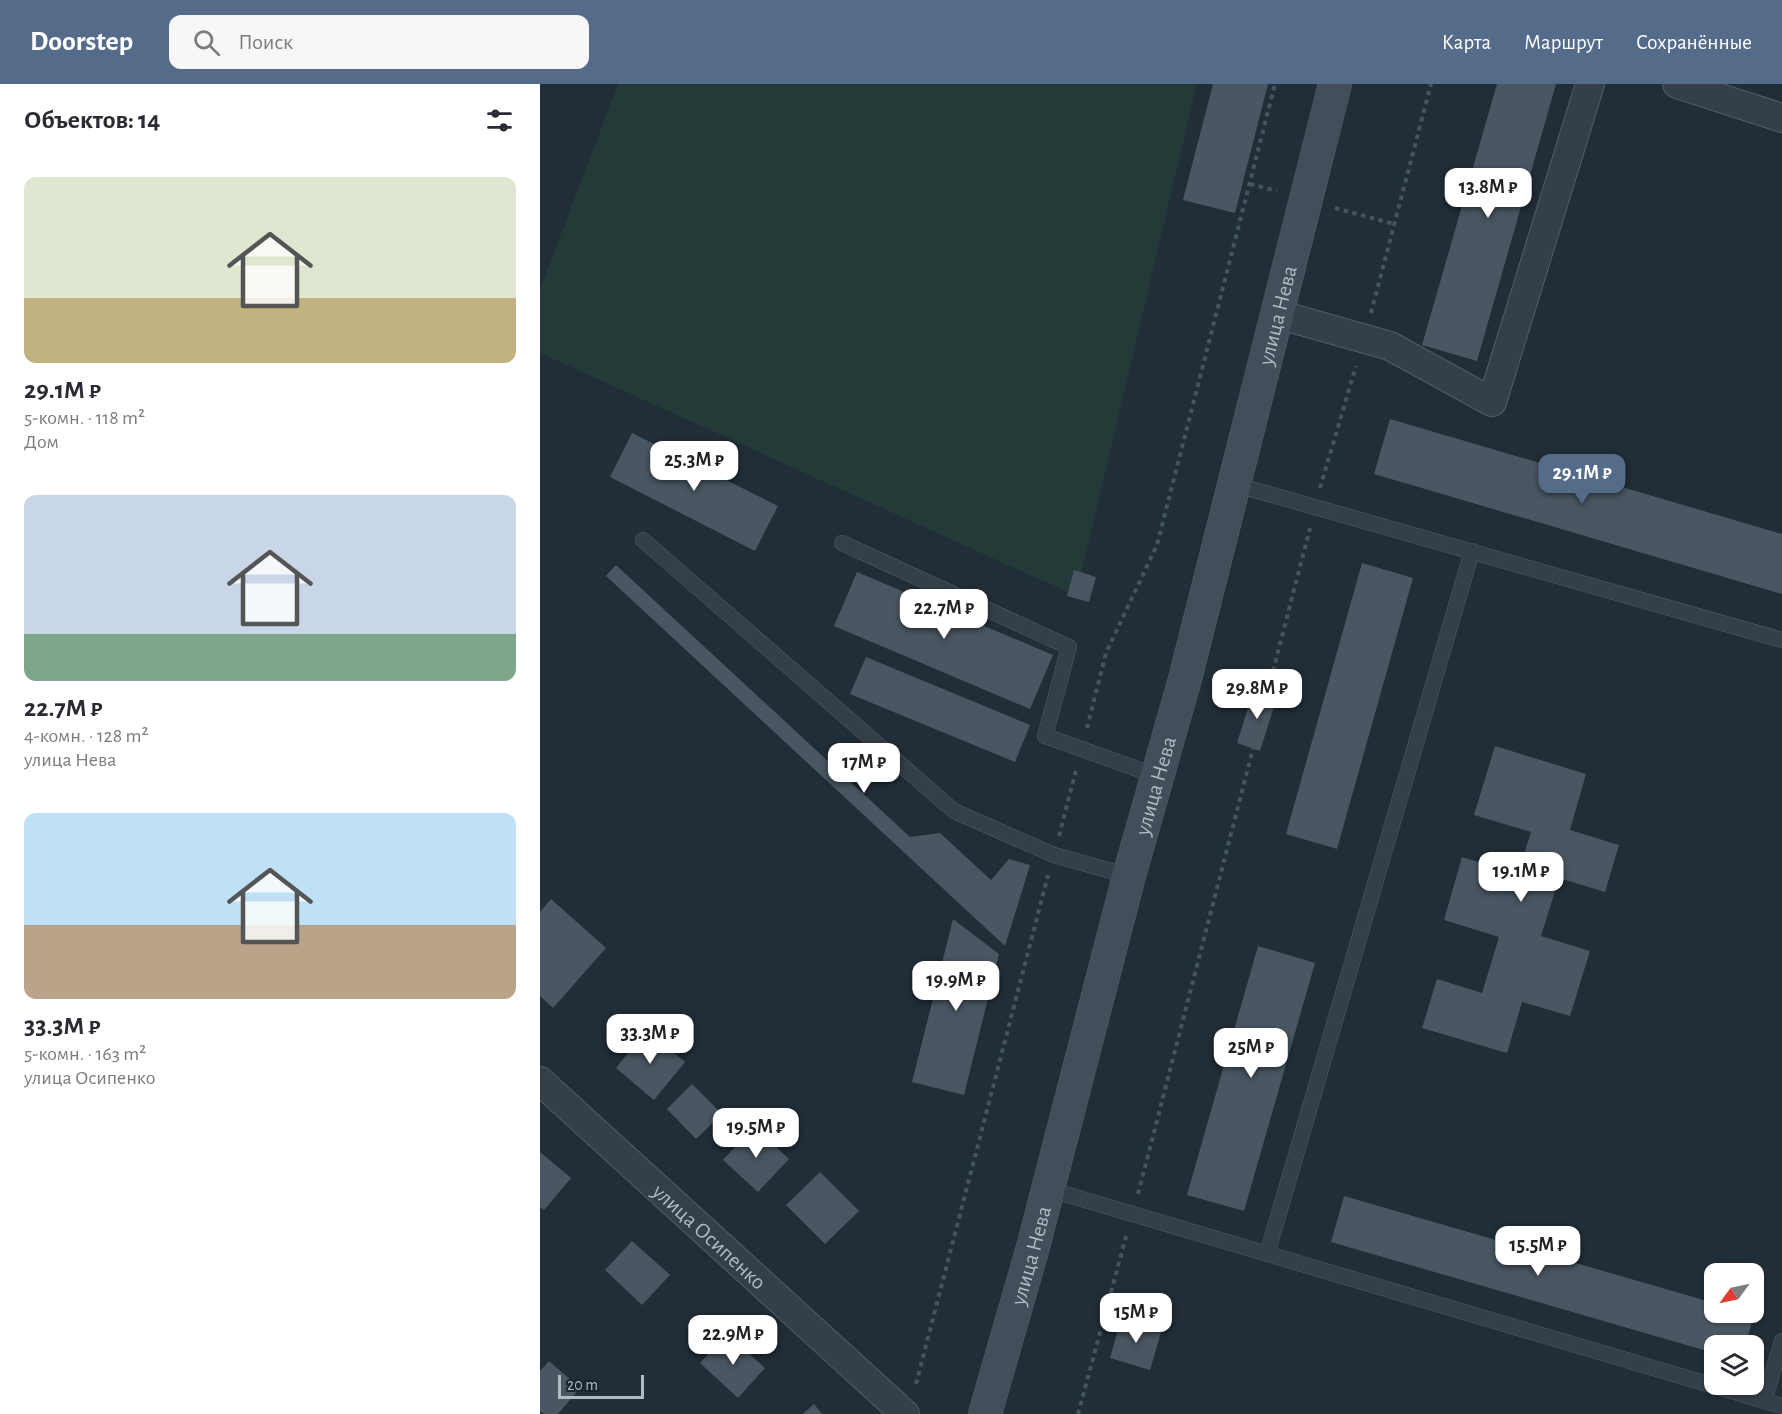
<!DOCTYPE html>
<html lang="ru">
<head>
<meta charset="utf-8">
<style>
	:root { --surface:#fff; --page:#f7f7f7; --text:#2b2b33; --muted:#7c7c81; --accent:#546c89 }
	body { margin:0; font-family:"Alegreya Sans",sans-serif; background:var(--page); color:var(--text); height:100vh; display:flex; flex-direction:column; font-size:22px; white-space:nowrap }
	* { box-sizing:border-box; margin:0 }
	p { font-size:20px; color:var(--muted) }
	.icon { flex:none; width:33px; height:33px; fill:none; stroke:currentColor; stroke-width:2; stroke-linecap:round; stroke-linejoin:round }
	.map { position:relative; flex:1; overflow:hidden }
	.panel { display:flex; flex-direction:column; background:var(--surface); width:540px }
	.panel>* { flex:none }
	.needle { width:39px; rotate:237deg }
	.controls { position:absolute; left:1164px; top:1179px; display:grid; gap:12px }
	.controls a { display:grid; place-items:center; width:60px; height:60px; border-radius:12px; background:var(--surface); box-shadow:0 2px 4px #0004; font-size:30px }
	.scale { position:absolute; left:18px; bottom:15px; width:86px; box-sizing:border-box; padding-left:6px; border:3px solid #afbac4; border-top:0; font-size:16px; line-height:21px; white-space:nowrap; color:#afbac4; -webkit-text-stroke:4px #1a242c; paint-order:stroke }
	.price { position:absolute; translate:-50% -51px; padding:0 14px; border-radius:12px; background:#fff; color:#222; font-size:20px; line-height:39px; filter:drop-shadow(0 2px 3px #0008) }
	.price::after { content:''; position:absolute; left:50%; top:36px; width:18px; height:14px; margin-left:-9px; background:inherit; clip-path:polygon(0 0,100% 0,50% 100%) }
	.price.on { background:var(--accent); color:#fff }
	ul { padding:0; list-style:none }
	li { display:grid; align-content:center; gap:12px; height:318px; padding:0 24px }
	li span { display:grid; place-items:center; height:186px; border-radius:12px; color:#555 }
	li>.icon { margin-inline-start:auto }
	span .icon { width:108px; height:108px; fill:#fffc; stroke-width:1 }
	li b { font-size:26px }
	h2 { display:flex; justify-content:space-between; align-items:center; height:72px; padding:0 24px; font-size:26px }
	header { display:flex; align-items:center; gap:36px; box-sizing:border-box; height:84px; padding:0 30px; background:var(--accent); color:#fff }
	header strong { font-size:28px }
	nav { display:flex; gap:33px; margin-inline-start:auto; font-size:21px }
	.search { width:420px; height:54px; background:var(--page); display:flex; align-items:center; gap:15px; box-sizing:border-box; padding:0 21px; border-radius:12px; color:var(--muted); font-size:22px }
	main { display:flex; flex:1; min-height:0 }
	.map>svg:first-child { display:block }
	.green { fill:#243a39 }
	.building { fill:#4a5763 }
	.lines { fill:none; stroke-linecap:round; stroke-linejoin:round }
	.lane-casing { stroke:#525d65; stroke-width:16 }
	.street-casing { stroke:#525d65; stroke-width:30 }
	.secondary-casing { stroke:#525d65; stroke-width:34 }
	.path { stroke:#435757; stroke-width:4; stroke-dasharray:4.5 4.5; stroke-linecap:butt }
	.lane { stroke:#353f48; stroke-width:15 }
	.street { stroke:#353f48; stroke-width:28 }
	.secondary { stroke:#434e5a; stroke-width:33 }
	.labels { text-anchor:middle; stroke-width:6; stroke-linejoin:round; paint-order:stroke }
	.street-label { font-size:22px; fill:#afbac4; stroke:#1a242c }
</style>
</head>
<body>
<header>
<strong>Doorstep</strong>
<div class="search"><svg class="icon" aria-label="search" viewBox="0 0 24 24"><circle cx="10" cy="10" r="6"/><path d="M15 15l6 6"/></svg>Поиск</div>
<nav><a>Карта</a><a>Маршрут</a><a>Сохранённые</a></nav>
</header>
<main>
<section class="panel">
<h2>Объектов: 14<svg class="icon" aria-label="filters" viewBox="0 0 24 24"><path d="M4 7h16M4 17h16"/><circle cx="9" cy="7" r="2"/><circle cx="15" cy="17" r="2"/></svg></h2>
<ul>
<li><span style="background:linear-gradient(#dfe7d0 65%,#c2b280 0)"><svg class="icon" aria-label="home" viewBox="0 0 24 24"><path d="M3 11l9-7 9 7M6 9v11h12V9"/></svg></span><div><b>29.1M ₽</b><p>5-комн. · 118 m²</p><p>Дом</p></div></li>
<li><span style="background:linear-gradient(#c9d6e8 75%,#7fa58c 0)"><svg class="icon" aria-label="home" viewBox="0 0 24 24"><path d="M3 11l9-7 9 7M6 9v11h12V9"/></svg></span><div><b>22.7M ₽</b><p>4-комн. · 128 m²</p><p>улица Нева</p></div></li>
<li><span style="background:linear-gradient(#bfe0f5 60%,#b9a48a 0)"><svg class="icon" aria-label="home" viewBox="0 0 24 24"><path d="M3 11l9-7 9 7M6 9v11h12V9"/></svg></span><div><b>33.3M ₽</b><p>5-комн. · 163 m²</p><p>улица Осипенко</p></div></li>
</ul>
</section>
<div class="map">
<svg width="1242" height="1330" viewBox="0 0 1242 1330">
	<rect width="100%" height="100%" fill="#212d37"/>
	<polygon class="green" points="78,0 657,0 536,512 0,269 0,205"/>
	<g class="building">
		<polygon points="673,0 728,0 695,129 643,116"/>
		<polygon points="957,0 1016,0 937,277 882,261"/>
		<polygon points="850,335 1242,450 1242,510 834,390"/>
		<polygon points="92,349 238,422 215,467 70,393"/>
		<polygon points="822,479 873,494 797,765 746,750"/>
		<polygon points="76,481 370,753 400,749 451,796 469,775 490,781 465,862 66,492"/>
		<polygon points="534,486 556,493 549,518 527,512"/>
		<polygon points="317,488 513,571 490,625 294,542"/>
		<polygon points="326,573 490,641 475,678 310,610"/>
		<polygon points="714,605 737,613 720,667 697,659"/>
		<polygon points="955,662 1046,690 1030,746 1079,761 1065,808 1019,794 1001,852 1050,867 1030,932 982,918 967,969 882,944 897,895 942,909 959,853 904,836 922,773 978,790 991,748 934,731"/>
		<polygon points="11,815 66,864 13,924 0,912 0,828"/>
		<polygon points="413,835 459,870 424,1011 372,998"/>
		<polygon points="718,862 775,879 704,1127 647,1111"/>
		<polygon points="106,946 145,978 114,1016 76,984"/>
		<polygon points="152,1000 182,1030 156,1055 127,1025"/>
		<polygon points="214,1042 249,1075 218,1108 183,1076"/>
		<polygon points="0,1068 31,1094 4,1126 0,1123"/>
		<polygon points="280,1088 319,1127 285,1160 246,1121"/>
		<polygon points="804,1112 1174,1219 1174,1228 1214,1231 1205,1262 1174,1262 1174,1269 791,1158"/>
		<polygon points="92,1157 130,1191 102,1221 65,1186"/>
		<polygon points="581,1234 622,1245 610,1286 570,1274"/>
		<polygon points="187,1250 225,1284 198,1314 160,1279"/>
		<polygon points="9,1277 40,1304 18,1330 4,1330 0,1327 0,1287"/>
		<polygon points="274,1320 282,1330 263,1330"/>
	</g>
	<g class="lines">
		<defs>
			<g id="lane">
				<polyline points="694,400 1242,556"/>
				<polyline points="103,456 414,727 514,771 589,792"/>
				<polyline points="302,459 529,563 505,652 617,692"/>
				<polyline points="508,1105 1242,1322"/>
				<polyline points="727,1170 932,467"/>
				<polyline points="1224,1317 1242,1257"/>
			</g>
			<g id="street">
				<polyline points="1137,0 1242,34"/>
				<polyline points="737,230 850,262 952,318 1050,0"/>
				<path id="s1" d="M0 997 365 1330"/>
			</g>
			<g id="secondary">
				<path id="s2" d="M445 1330 493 1163 589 792 645 595 795 0"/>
			</g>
		</defs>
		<use href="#lane" class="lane-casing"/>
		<use href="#street" class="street-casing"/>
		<use href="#secondary" class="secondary-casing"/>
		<g class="path">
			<polyline points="710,100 737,107"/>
			<polyline points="795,124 854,140"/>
			<polyline points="831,229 891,0"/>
			<polyline points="780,404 816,282"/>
			<polyline points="547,644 566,569 617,461 735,0"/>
			<polyline points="519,752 536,686"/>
			<polyline points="598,1110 770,444"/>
			<polyline points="376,1300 508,791"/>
			<polyline points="538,1330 587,1149"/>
		</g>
		<use href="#lane" class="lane"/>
		<use href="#street" class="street"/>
		<use href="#secondary" class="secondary"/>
	</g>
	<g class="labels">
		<g class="street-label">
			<text dy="8" stroke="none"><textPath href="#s2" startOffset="1137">улица Нева</textPath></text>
			<text dy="8" stroke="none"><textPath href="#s2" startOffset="651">улица Нева</textPath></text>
			<text dy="8" stroke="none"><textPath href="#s1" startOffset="230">улица Осипенко</textPath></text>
			<text dy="8" stroke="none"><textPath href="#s2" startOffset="165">улица Нева</textPath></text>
		</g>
	</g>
</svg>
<div class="controls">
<a><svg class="needle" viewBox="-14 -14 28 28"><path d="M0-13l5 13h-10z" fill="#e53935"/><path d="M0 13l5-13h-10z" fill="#7c7c81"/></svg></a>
<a><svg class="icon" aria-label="layers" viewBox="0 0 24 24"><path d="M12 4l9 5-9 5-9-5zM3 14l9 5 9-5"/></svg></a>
</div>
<div class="scale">20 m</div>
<b class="price" style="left:948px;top:135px">13.8M ₽</b>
<b class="price" style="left:154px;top:408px">25.3M ₽</b>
<b class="price on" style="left:1042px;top:421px">29.1M ₽</b>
<b class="price" style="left:404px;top:556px">22.7M ₽</b>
<b class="price" style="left:717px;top:636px">29.8M ₽</b>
<b class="price" style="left:324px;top:710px">17M ₽</b>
<b class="price" style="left:981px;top:819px">19.1M ₽</b>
<b class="price" style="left:416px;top:928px">19.9M ₽</b>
<b class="price" style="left:110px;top:981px">33.3M ₽</b>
<b class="price" style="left:711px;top:995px">25M ₽</b>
<b class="price" style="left:216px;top:1075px">19.5M ₽</b>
<b class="price" style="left:998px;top:1193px">15.5M ₽</b>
<b class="price" style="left:596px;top:1260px">15M ₽</b>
<b class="price" style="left:193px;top:1282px">22.9M ₽</b>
</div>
</main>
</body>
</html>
